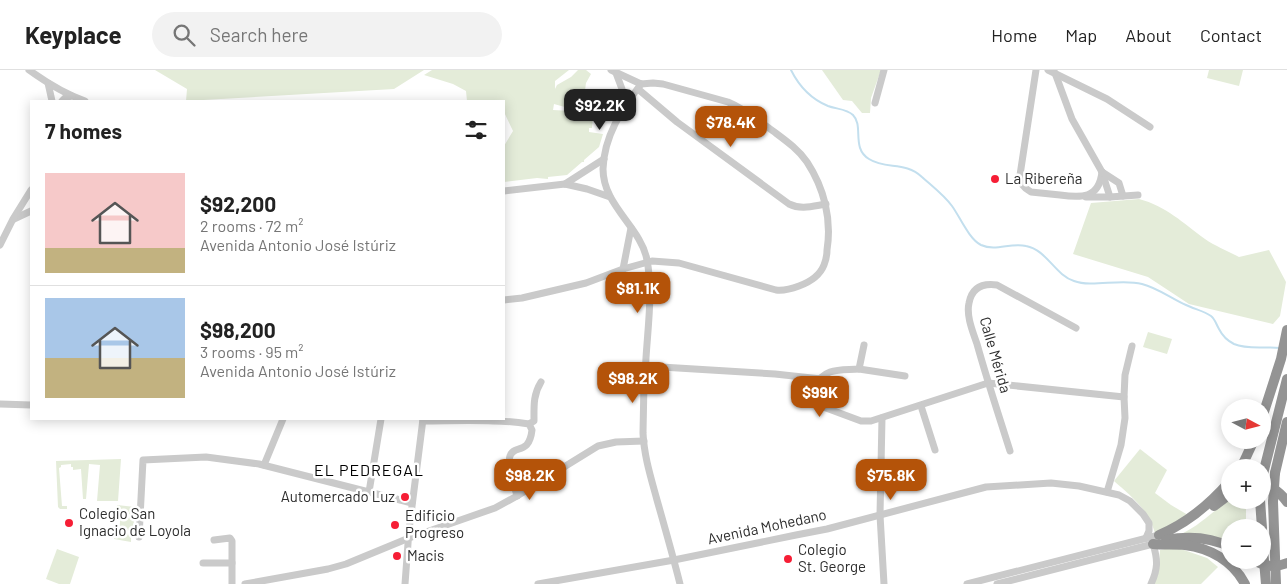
<!DOCTYPE html>
<html lang="en">
<head>
<meta charset="utf-8">
<style>
	:root { --surface:#fff; --page:#f2f2f2; --text:#222; --muted:#767676; --line:#e0e0e0; --accent:#b45309 }
	body { margin:0; font-family:Barlow,sans-serif; background:var(--page); color:var(--text); height:100vh; display:flex; flex-direction:column; font-size:19px; white-space:nowrap }
	* { box-sizing:border-box; margin:0 }
	p { font-size:16px; color:var(--muted) }
	.icon { flex:none; width:28px; height:28px; fill:none; stroke:currentColor; stroke-width:2; stroke-linecap:round; stroke-linejoin:round }
	.map { position:relative; flex:1; overflow:hidden }
	.sheet { position:absolute; left:30px; top:30px; width:475px; height:320px; display:flex; flex-direction:column; background:var(--surface); border-radius:0px; box-shadow:0 2px 12px #0003 }
	.sheet>* { flex:none }
	.needle { width:32px; rotate:97deg }
	.buttons { position:absolute; left:1221px; top:329px; display:grid; gap:10px }
	.buttons a { display:grid; place-items:center; width:50px; height:50px; border-radius:50%; background:var(--surface); box-shadow:0 2px 12px #0003; font-size:25px }
	.price { position:absolute; translate:-50% -42px; padding:0 11px; border-radius:10px; background:var(--accent); color:#fff; font-size:16px; line-height:32px; filter:drop-shadow(0 1px 2px #0008) }
	.price::after { content:''; position:absolute; left:50%; top:30px; width:15px; height:11px; margin-left:-8px; background:inherit; clip-path:polygon(0 0,100% 0,50% 100%) }
	.price.selected { background:#222; color:#fff }
	ul { padding:0; list-style:none }
	li { display:flex; align-items:center; gap:15px; height:125px; padding:0 15px }
	li+li { border-top:1px solid var(--line) }
	li span { display:grid; place-items:center; flex:none; width:140px; height:100px; border-radius:0px; color:#555 }
	li>.icon { margin-inline-start:auto }
	span .icon { width:60px; height:60px; fill:#fffc; stroke-width:1 }
	li b { font-size:21px }
	h2 { display:flex; justify-content:space-between; align-items:center; height:60px; padding:0 15px; font-size:21px }
	header { display:flex; align-items:center; gap:30px; box-sizing:border-box; height:70px; padding:0 25px; background:var(--surface); border-bottom:1px solid var(--line) }
	header strong { font-size:24px }
	nav { display:flex; gap:28px; margin-inline-start:auto; font-size:18px }
	.search { width:350px; height:45px; background:var(--page); display:flex; align-items:center; gap:12px; box-sizing:border-box; padding:0 18px; border-radius:28px; color:var(--muted); font-size:19px }
	.map>svg:first-child { display:block }
	.green { fill:#e4ecd9 }
	.lines { fill:none; stroke-linecap:round; stroke-linejoin:round }
	.stream { stroke:#c3dfee; stroke-width:2 }
	.minor { stroke:#cacaca; stroke-width:7 }
	.highway { stroke:#949494; stroke-width:10 }
	.highway-bridge { stroke:#949494; stroke-width:10 }
	.poi-dot { fill:#f61e35; stroke:#fff; stroke-width:2 }
	.labels { text-anchor:middle; stroke-width:5; stroke-linejoin:round; paint-order:stroke }
	.poi-label { font-size:15px; fill:#2d2d2d; stroke:#fff; text-anchor:start }
	.street-label { font-size:15px; fill:#2d2d2d; stroke:#fff }
	.neighbourhood-label { font-size:16px; letter-spacing:1px; fill:#000; stroke:#fff }
</style>
</head>
<body>
<header>
<strong>Keyplace</strong>
<div class="search"><svg class="icon" aria-label="search" viewBox="0 0 24 24"><circle cx="10" cy="10" r="6"/><path d="M15 15l6 6"/></svg>Search here</div>
<nav><a>Home</a><a>Map</a><a>About</a><a>Contact</a></nav>
</header>
<div class="map">
<svg width="1287" height="514" viewBox="0 0 1287 514">
	<rect width="100%" height="100%" fill="#fff"/>
	<g class="green">
		<polygon points="155,0 424,0 394,19 186,31 187,19"/>
		<polygon points="432,0 569,0 555,11 555,19 557,15 571,7 578,0 586,0 591,4 586,13 583,34 572,39 554,34 553,40 590,42 590,44 593,44 592,58 589,58 589,62 603,64 599,77 584,90 584,92 582,92 567,105 548,107 548,109 537,108 504,112 504,76 513,61 504,42 504,31 467,31 466,21 453,14 424,5"/>
		<polygon points="822,0 881,0 871,28 870,43 862,43 852,31 843,30"/>
		<polygon points="1209,0 1243,0 1239,16 1207,8"/>
		<path d="M1139 129C1166 136 1183 153 1205 169 1215 176 1228 181 1239 187L1269 180 1286 212 1280 246 1273 254 1189 234 1148 207 1073 184 1091 133Z"/>
		<polygon points="1148,262 1172,269 1167,284 1143,277"/>
		<path d="M1140 379 1167 400 1155 423 1171 435 1188 445 1155 464C1150 441 1131 426 1114 411Z"/>
		<polygon points="121,389 118,431 97,431 100,395 89,394 86,429 83,429 81,399 73,400 73,397 71,397 71,394 61,395 61,397 59,398 62,436 67,436 67,439 60,439 58,437 56,391"/>
		<path d="M1230 430H1246V457L1230 458V478L1181 464C1201 455 1212 441 1230 430Z"/>
		<polygon points="117,435 135,437 133,464 131,464 131,472 114,469 115,465 119,464 121,439 117,439"/>
		<polygon points="57,479 79,487 70,514 59,514 46,509"/>
		<polygon points="1165,479 1181,479 1207,488 1218,497 1201,514 1153,514 1159,495 1160,480"/>
	</g>
	<g class="lines">
		<path class="stream" d="M791 0C799 16 811 29 828 36 836 39 847 39 853 45 864 56 851 78 869 89 886 100 905 91 922 107 932 116 944 125 952 136 960 147 969 169 981 175 996 182 1011 172 1026 176 1047 180 1055 205 1074 211 1093 218 1120 208 1142 214 1158 218 1172 229 1186 235 1194 239 1204 241 1211 246 1215 249 1216 254 1219 259 1222 265 1228 271 1234 274 1248 280 1265 276 1280 278"/>
		<g class="minor">
			<path d="M29 0C47 13 65 24 85 31"/>
			<polyline points="611,0 641,14"/>
			<path d="M1036 0 1020 105C1019 113 1024 118 1031 122 1041 123 1050 124 1060 125 1081 128 1099 129 1102 102"/>
			<polyline points="1048,0 1107,29 1150,57"/>
			<polyline points="616,3 622,19 621,41"/>
			<polyline points="1055,3 1072,49 1102,102 1110,127"/>
			<polyline points="48,13 52,31"/>
			<path d="M641 14C622 39 604 66 603 99 603 136 641 157 647 190 653 222 648 255 646 288 644 313 643 338 643 363 644 386 651 408 657 430 665 458 673 486 680 514"/>
			<path d="M638 19 677 52 789 134C801 140 813 136 826 134"/>
			<polyline points="62,31 65,28 72,26"/>
			<polyline points="875,33 884,0"/>
			<polyline points="1102,102 1119,113 1123,126"/>
			<polyline points="565,114 604,89"/>
			<polyline points="504,121 565,114 587,119 610,127"/>
			<polyline points="1086,127 1110,127 1138,125"/>
			<polyline points="14,149 31,141"/>
			<polyline points="0,175 13,149 31,120"/>
			<polyline points="623,199 631,158"/>
			<path d="M504 230 522 228 586 213 623 199 652 191 679 193 776 220C784 221 791 219 799 216 810 212 820 205 824 195 826 190 827 184 827 180 832 149 824 118 807 92 798 79 785 70 773 61 758 50 745 39 728 32L663 14 653 13 641 14"/>
			<path d="M864 275 859 299C850 300 839 299 830 302 816 307 811 323 818 335L861 351H871L988 313 1124 327"/>
			<polyline points="645,296 775,304 821,309"/>
			<polyline points="859,299 905,306"/>
			<polyline points="0,334 31,335"/>
			<polyline points="921,336 935,380"/>
			<polyline points="882,348 880,445 884,514"/>
			<path d="M423 351C446 351 470 350 493 351 505 351 517 352 529 354L532 360C529 386 514 374 510 386 507 393 515 418 517 426"/>
			<path d="M529 354 534 351C534 336 533 325 541 312"/>
			<path d="M1010 381C999 346 987 310 977 274 973 262 966 246 969 233 972 217 983 213 997 215L1076 258"/>
			<polyline points="264,395 283,349"/>
			<polyline points="369,422 381,349"/>
			<polyline points="1107,422 1121,375 1125,348 1124,327 1125,305 1132,276"/>
			<polyline points="139,467 143,390 206,387 259,394 412,433"/>
			<polyline points="214,470 230,468 232,471 232,514"/>
			<polyline points="203,493 232,493"/>
			<polyline points="245,514 328,499 346,494 409,468 495,438 517,426 598,376 616,372 644,371"/>
			<polyline points="405,514 409,460 423,349"/>
			<polyline points="538,514 674,490 796,465 827,459 986,417 1051,413 1079,416 1119,425 1130,431 1143,444 1149,453 1149,461 1146,468"/>
			<polyline points="967,514 1159,465"/>
			<path d="M997 514 1153 474C1158 490 1158 499 1151 514"/>
		</g>
		<g class="highway">
			<polyline points="1262,348 1281,289 1287,260"/>
			<polyline points="1241,398 1254,370"/>
			<polyline points="1275,403 1287,352"/>
			<polyline points="1262,408 1287,309"/>
			<path d="M1262 415C1273 417 1281 423 1287 432"/>
			<polyline points="1260,430 1262,458"/>
			<polyline points="1273,432 1276,514"/>
			<polyline points="1214,436 1230,424"/>
			<path d="M1159 465C1188 453 1210 434 1230 411"/>
			<polyline points="1262,467 1266,514"/>
			<path d="M1166 470C1188 466 1210 467 1230 477"/>
			<path d="M1153 474C1164 475 1174 474 1185 475 1210 478 1233 491 1245 514"/>
		</g>
		<g class="highway-bridge">
			<polyline points="1273,432 1275,403"/>
			<path d="M1254 490C1265 497 1275 498 1287 493"/>
		</g>
	</g>
	<g class="poi-dot">
		<circle cx="995" cy="109" r="5"/>
		<circle cx="405" cy="427" r="5"/>
		<circle cx="69" cy="453" r="5"/>
		<circle cx="395" cy="455" r="5"/>
		<circle cx="397" cy="486" r="5"/>
		<circle cx="788" cy="489" r="5"/>
	</g>
	<g class="labels">
		<g class="poi-label">
			<text x="1005" y="114">La Ribereña</text>
			<text x="395" y="432" text-anchor="end">Automercado Luz</text>
			<text x="79" y="449">Colegio San<tspan x="79" dy="17">Ignacio de Loyola</tspan></text>
			<text x="405" y="451">Edificio<tspan x="405" dy="17">Progreso</tspan></text>
			<text x="798" y="485">Colegio<tspan x="798" dy="17">St. George</tspan></text>
			<text x="407" y="491">Macis</text>
		</g>
		<g class="street-label">
			<text transform="translate(995 285) rotate(74)" y="5">Calle Mérida</text>
			<text transform="translate(767 457) rotate(-12)" y="5">Avenida Mohedano</text>
		</g>
		<g class="neighbourhood-label">
			<text x="369" y="406">EL PEDREGAL</text>
		</g>
	</g>
</svg>
<div class="buttons">
<a><svg class="needle" viewBox="-14 -14 28 28"><path d="M0-13l5 13h-10z" fill="#e53935"/><path d="M0 13l5-13h-10z" fill="#767676"/></svg></a>
<a>+</a>
<a>−</a>
</div>
<b class="price selected" style="left:600px;top:61px">$92.2K</b>
<b class="price" style="left:731px;top:78px">$78.4K</b>
<b class="price" style="left:638px;top:244px">$81.1K</b>
<b class="price" style="left:633px;top:334px">$98.2K</b>
<b class="price" style="left:820px;top:348px">$99K</b>
<b class="price" style="left:530px;top:431px">$98.2K</b>
<b class="price" style="left:891px;top:431px">$75.8K</b>
<section class="sheet">
<h2>7 homes<svg class="icon" aria-label="filters" viewBox="0 0 24 24"><path d="M4 7h16M4 17h16"/><circle cx="9" cy="7" r="2"/><circle cx="15" cy="17" r="2"/></svg></h2>
<ul>
<li><span style="background:linear-gradient(#f6c9c9 75%,#c2b280 0)"><svg class="icon" aria-label="home" viewBox="0 0 24 24"><path d="M3 11l9-7 9 7M6 9v11h12V9"/></svg></span><div><b>$92,200</b><p>2 rooms · 72 m²</p><p>Avenida Antonio José Istúriz</p></div></li>
<li><span style="background:linear-gradient(#a9c7e8 60%,#c2b280 0)"><svg class="icon" aria-label="home" viewBox="0 0 24 24"><path d="M3 11l9-7 9 7M6 9v11h12V9"/></svg></span><div><b>$98,200</b><p>3 rooms · 95 m²</p><p>Avenida Antonio José Istúriz</p></div></li>
</ul>
</section>
</div>
</body>
</html>
